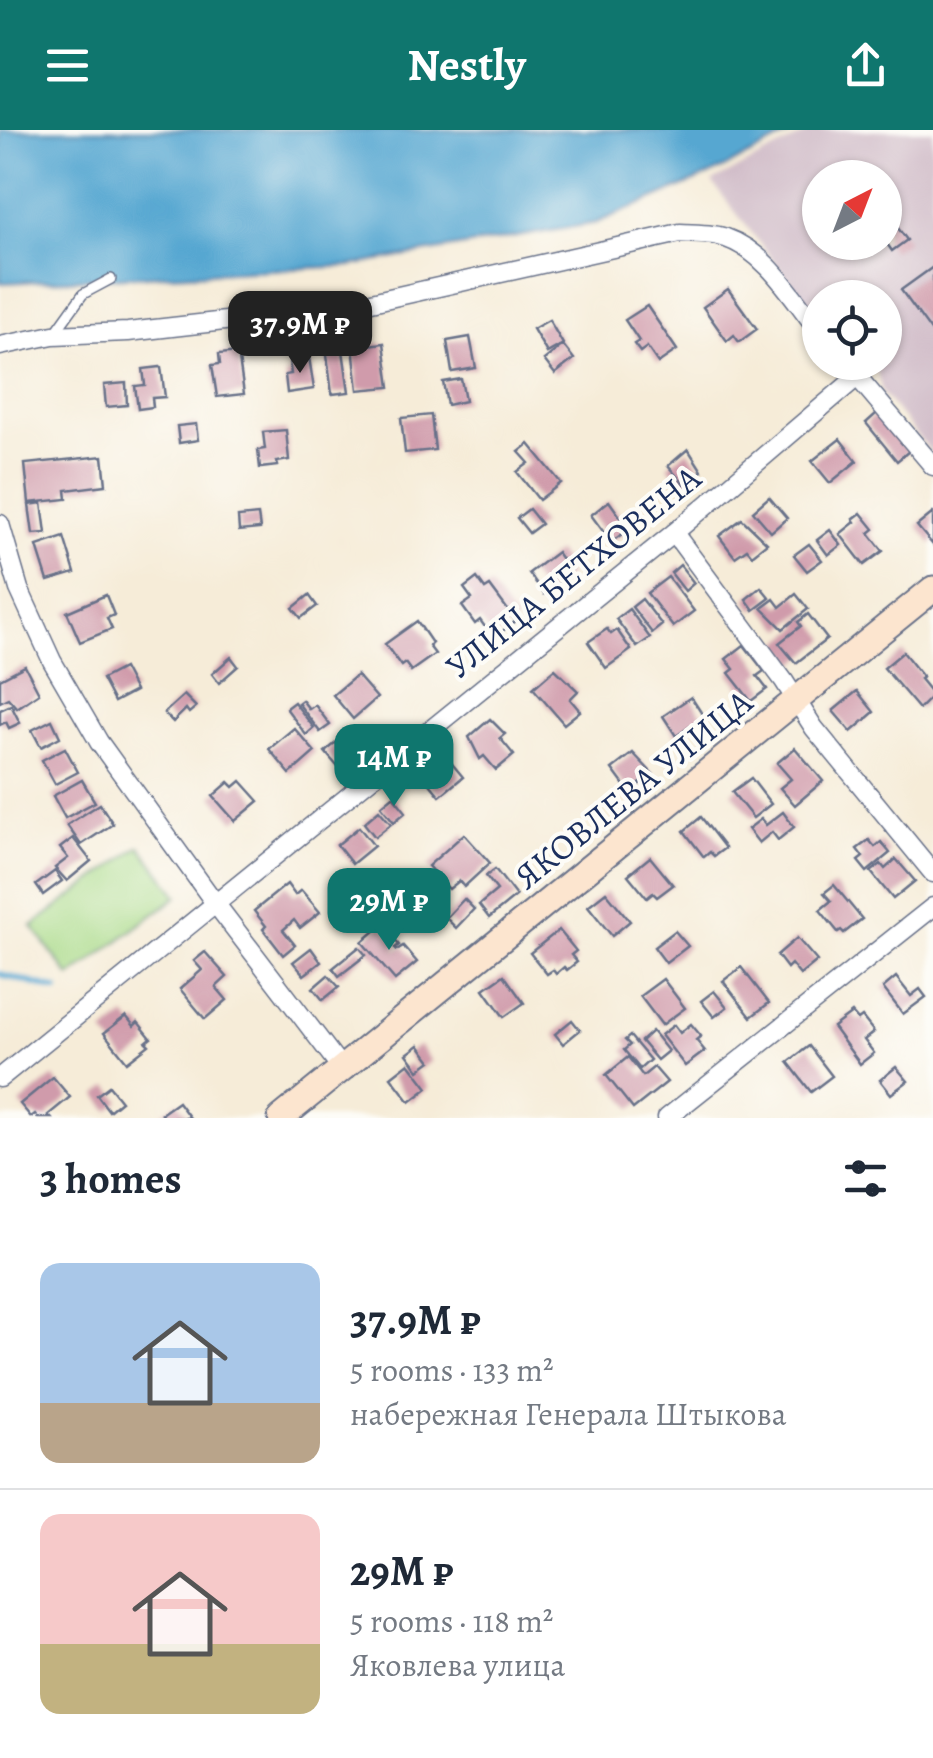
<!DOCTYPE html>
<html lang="en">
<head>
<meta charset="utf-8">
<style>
	:root { --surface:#fff; --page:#f6f6f7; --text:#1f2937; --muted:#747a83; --line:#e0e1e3; --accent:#0f766e }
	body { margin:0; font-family:Alegreya,serif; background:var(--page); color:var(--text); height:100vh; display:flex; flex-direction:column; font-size:38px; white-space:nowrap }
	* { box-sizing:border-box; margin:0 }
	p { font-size:32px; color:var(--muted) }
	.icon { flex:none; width:55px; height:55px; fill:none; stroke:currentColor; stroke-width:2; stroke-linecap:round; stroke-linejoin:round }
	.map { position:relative; height:988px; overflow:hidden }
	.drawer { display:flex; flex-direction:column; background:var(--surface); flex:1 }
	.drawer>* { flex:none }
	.needle { width:65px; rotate:42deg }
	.controls { position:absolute; left:802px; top:30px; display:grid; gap:20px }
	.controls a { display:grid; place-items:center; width:100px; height:100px; border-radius:50%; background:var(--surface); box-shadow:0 2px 8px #0004; font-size:50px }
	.price { position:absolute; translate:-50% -85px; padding:0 22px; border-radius:20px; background:var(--accent); color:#fff; font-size:32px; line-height:65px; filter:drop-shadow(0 2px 5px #0008) }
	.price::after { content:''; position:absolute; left:50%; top:60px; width:30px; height:22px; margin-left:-15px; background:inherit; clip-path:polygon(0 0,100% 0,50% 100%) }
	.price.current { background:#222; color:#fff }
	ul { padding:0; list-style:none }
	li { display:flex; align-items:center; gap:30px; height:250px; padding:0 40px }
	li+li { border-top:2px solid var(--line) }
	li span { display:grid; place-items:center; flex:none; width:280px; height:200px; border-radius:20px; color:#555 }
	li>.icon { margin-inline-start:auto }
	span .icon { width:120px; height:120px; fill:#fffc; stroke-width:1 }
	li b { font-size:42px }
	h2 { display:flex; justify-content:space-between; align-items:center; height:120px; padding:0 40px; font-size:42px }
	header { display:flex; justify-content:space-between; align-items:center; height:130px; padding:0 40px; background:var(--accent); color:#fff; font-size:45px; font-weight:600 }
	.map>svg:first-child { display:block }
	.industrial { fill:#d1bdc9; fill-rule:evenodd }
	.green { fill:#a9da88; stroke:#628473; stroke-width:2.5 }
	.water { fill:#56a7d1; stroke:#386b98; stroke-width:2.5 }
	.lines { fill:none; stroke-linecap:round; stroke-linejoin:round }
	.stream { stroke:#56a7d1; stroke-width:6 }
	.building { fill:#d09bab }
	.lane-casing { stroke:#687189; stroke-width:12 }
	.street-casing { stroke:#687189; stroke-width:21 }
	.secondary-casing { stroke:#687189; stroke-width:29 }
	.lane { stroke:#fff; stroke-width:9 }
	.street { stroke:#fff; stroke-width:18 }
	.secondary { stroke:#fce5cf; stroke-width:25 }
	.labels { text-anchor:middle; stroke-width:8; stroke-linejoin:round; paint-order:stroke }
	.street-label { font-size:35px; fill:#1b2f5e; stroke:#fdfcf7 }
</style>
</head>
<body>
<header><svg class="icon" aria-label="menu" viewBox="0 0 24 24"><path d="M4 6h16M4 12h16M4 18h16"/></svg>Nestly<svg class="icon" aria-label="share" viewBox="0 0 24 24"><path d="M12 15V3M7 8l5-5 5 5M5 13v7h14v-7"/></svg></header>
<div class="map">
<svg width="933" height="988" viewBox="0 0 933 988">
	<rect width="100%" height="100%" fill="#fdfcf7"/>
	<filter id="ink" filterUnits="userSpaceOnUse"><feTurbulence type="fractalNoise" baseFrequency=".01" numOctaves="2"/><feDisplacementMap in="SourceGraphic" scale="20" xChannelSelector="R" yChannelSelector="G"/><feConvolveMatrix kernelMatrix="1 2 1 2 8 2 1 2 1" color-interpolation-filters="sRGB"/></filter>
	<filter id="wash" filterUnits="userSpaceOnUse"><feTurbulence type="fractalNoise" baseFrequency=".0048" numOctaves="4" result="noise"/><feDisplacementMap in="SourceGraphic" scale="40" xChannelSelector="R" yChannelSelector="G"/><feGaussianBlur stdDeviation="2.25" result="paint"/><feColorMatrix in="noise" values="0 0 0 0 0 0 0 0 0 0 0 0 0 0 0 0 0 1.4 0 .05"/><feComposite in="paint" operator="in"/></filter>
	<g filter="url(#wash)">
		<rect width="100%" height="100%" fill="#f6ecd8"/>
		<path class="industrial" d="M813 0H933V325L882 263 876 238 865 233 885 232V168H820V190L712 52ZM820 48H885V112H820Z"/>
		<polygon class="green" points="140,716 178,766 70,847 32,796"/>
		<polygon class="water" points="0,0 799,0 710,45 596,93 349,136 0,153"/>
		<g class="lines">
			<polyline class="stream" points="0,844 57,860"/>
		</g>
		<g id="blocks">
			<g class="building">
				<polygon points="885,81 907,110 892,121 885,111"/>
				<polygon points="933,137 933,204 901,160"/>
				<polygon points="728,159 757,199 739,212 734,205 727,211 703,177"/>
				<polygon points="647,176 677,220 658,233 647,217 640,222 634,214 639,211 625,190"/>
				<polygon points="549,190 563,214 547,223 533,199"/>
				<polygon points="341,207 349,262 332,264 325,209"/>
				<polygon points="470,207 476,238 452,242 447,211"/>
				<polygon points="384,213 390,257 358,260 353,217"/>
				<polygon points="563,215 574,229 555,244 544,230"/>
				<polygon points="238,222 244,264 217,267 212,235 220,234 219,224"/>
				<polygon points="309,227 314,259 287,263 285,245 291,244 289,230"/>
				<polygon points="161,237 165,267 152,268 153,277 138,279 135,256 145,255 143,239"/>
				<polygon points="461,249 465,271 447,275 443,252"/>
				<polygon points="126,253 127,275 106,277 104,255"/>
				<polygon points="877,283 909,321 897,331 866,293"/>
				<polygon points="431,285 435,320 405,323 401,288"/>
				<polygon points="196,294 198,310 179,313 177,296"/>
				<polygon points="286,300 289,330 277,332 278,336 260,338 258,320 265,319 263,302"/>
				<polygon points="840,309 857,331 830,353 812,331"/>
				<polygon points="529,314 561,353 539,370 517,342 529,333 519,322"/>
				<polygon points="688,319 702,341 685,355 668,336"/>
				<polygon points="103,326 106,355 66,360 67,369 29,373 25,334"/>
				<polygon points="769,367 787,388 771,402 753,381"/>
				<polygon points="609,371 629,399 611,412 591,385"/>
				<polygon points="42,373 46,403 33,404 29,375"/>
				<polygon points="529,379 541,394 529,403 517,388"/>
				<polygon points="861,383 874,399 869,403 883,421 864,435 840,404 855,392 853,389"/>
				<polygon points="933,383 933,415 917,396"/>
				<polygon points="258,385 260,399 239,401 238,387"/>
				<polygon points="742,389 767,413 752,425 747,419 735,427 719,406"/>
				<polygon points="830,400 841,415 828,425 817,410"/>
				<polygon points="64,407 75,443 48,451 37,416"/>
				<polygon points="809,414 822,430 807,441 794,425"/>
				<polygon points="557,422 566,435 563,438 569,446 544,464 529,443"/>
				<polygon points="680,435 694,453 685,461 671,443"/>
				<polygon points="668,447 694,481 673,497 647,463"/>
				<polygon points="477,448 485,459 490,456 516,491 493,508 480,490 475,494 462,476 472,469 464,458"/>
				<polygon points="761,457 770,468 754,480 746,469"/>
				<polygon points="796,464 808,479 783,499 762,478 774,469 780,477"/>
				<polygon points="106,465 114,485 107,488 112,499 80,512 67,482"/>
				<polygon points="309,465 317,476 301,488 293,478"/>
				<polygon points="642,469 662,495 652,503 632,477"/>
				<polygon points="629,479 650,508 637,517 616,489"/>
				<polygon points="808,484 827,509 796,533 779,513 801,496 798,492"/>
				<polygon points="417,491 432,513 429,516 435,524 411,541 405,533 401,536 385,514"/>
				<polygon points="607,499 611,504 617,500 631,520 606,538 588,512"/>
				<polygon points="744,515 764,541 757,546 767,559 751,571 729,543 734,539 726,529"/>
				<polygon points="903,522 923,547 920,549 933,565 919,579 884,538"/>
				<polygon points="231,527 238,536 219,553 212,544"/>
				<polygon points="25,536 39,563 17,578 8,568 0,572 0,549"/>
				<polygon points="123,538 135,561 114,572 102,549"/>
				<polygon points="555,539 578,561 570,569 580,581 564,594 533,558"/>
				<polygon points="357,545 377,568 353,589 333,565"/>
				<polygon points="857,561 874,582 851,602 833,581"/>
				<polygon points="184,565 196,577 189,583 186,579 173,592 164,583"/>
				<polygon points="691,567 704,587 676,606 663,586"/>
				<polygon points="302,570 309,579 315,575 330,595 320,602 298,573"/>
				<polygon points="294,572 314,598 306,605 286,578"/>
				<polygon points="11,575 20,593 9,598 6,592 0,595 0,580"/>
				<polygon points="490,589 505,604 500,608 514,625 496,640 484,626 480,629 469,607"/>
				<polygon points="52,590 60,607 41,617 32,600"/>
				<polygon points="294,598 315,622 290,644 269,619"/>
				<polygon points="348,603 359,616 337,636 325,622"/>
				<polygon points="65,618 78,642 55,654 42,630"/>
				<polygon points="795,618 823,651 795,675 780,658 791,649 777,633"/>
				<polygon points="633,623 653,644 629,662 612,639"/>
				<polygon points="444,624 463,647 440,666 421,643"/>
				<polygon points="751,648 771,674 753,688 732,662"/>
				<polygon points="82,650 95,672 65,688 53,666"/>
				<polygon points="241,651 259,671 235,691 213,666 229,652 234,657"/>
				<polygon points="393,666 406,682 394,692 381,676"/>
				<polygon points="100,674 113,694 81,715 67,695"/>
				<polygon points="379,680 391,694 375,707 364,693"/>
				<polygon points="783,682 794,697 778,710 772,702 759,713 748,699 761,689 766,695"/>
				<polygon points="701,687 725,718 714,726 710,722 704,727 684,701"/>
				<polygon points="359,697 374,716 352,734 337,715"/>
				<polygon points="464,704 490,733 464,757 459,751 449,759 428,736"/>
				<polygon points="73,708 91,731 67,751 55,738 68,728 60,718"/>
				<polygon points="869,710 875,717 881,712 890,723 867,742 858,731 863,727 857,719"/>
				<polygon points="650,727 673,755 657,767 653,763 647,768 628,745"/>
				<polygon points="896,729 915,751 893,769 871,742 881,734 885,739"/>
				<polygon points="495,739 516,766 489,788 479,775 497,760 486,746"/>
				<polygon points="55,741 62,751 43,765 36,755"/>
				<polygon points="287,754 295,765 301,760 320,782 300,798 294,790 283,800 295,815 283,825 263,799 266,796 254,781"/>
				<polygon points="834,755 862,789 844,803 841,800 838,802 820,780 831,771 824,763"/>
				<polygon points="606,762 630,791 612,806 588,776"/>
				<polygon points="464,769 474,779 456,798 446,788"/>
				<polygon points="382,795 399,815 395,818 397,820 403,816 417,832 395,850 362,812"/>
				<polygon points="559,800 576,821 571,825 577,832 567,840 564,837 556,844 553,840 547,844 530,823"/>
				<polygon points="675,801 688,816 666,833 654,817"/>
				<polygon points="797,808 817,831 800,845 791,834 787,838 777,825"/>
				<polygon points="359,817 366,825 339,846 333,838"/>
				<polygon points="311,818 321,832 304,845 293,832"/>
				<polygon points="205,822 227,847 216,857 227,870 205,889 180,859 202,840 194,831"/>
				<polygon points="741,837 769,873 751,887 723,851"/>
				<polygon points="328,845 339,857 323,870 313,858"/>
				<polygon points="504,845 524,873 504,887 484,859"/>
				<polygon points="896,847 911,866 920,859 926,867 903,884 883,858"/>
				<polygon points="663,849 685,878 662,895 640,866"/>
				<polygon points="714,861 727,877 714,887 701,871"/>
				<polygon points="852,883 858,890 862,887 874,902 864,910 874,923 860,934 833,897"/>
				<polygon points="126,886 134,896 138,892 151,908 146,912 149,915 127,932 104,903"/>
				<polygon points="572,890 580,900 563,914 555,904"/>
				<polygon points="691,894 701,906 696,910 705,921 685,936 661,905 674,895 680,903"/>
				<polygon points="652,901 668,921 657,930 641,911"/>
				<polygon points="630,906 650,930 640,939 624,920 630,915 625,910"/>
				<polygon points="419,915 431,931 419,940 407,924"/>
				<polygon points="809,916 832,946 811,962 788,932"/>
				<polygon points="628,927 643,946 654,937 667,952 633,979 606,945"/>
				<polygon points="409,933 428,958 410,972 391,947"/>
				<polygon points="896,937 908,951 891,964 880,950"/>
				<polygon points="53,947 70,967 48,985 51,988 38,988 35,984 31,987 20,974"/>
				<polygon points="109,956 121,971 109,981 97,965"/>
				<polygon points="178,972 190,988 164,988 161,984"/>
			</g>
		</g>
	</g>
	<g filter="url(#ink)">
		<use href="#blocks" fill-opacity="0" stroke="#687189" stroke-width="2.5"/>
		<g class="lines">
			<defs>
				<polyline id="lane" points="55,203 83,164 111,149"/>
				<g id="street">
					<path d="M0 216 53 205 128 202 349 177 680 103C694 104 713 103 726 108 767 122 794 170 820 202"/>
					<polyline points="845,232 933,336"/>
					<polyline points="0,394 19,459 52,531 99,612 215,773 342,939"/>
					<polyline points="674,403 784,551 814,598 933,743"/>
					<polyline points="0,948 674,403 857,247"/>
					<polyline points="667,988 933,777"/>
				</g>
				<polyline id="secondary" points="281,988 933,459"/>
			</defs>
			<use href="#lane" class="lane-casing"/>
			<use href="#street" class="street-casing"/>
			<use href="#secondary" class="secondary-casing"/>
			<use href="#lane" class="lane"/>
			<use href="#street" class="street"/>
			<use href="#secondary" class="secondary"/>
		</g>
	</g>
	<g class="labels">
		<g class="street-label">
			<text transform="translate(573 442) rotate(-39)" y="12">УЛИЦА БЕТХОВЕНА</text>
			<text transform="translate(633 659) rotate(-39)" y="12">ЯКОВЛЕВА УЛИЦА</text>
		</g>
	</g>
</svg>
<div class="controls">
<a><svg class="needle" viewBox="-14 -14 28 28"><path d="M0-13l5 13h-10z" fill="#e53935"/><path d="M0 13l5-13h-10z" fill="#747a83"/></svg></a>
<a><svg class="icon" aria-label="locate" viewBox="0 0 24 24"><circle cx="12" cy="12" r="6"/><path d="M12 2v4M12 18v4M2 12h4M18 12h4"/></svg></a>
</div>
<b class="price current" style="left:300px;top:246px">37.9M ₽</b>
<b class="price" style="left:394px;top:679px">14M ₽</b>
<b class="price" style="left:389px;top:823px">29M ₽</b>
</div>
<section class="drawer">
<h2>3 homes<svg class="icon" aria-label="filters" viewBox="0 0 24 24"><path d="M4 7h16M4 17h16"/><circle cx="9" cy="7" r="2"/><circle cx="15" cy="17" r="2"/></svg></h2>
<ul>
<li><span style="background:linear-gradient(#a9c7e8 70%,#b9a48a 0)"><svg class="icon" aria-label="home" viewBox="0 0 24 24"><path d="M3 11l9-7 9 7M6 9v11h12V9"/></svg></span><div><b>37.9M ₽</b><p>5 rooms · 133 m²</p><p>набережная Генерала Штыкова</p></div></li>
<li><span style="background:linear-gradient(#f6c9c9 65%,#c2b280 0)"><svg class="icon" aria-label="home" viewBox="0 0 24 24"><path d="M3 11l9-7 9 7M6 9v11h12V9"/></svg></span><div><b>29M ₽</b><p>5 rooms · 118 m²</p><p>Яковлева улица</p></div></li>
</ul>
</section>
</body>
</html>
